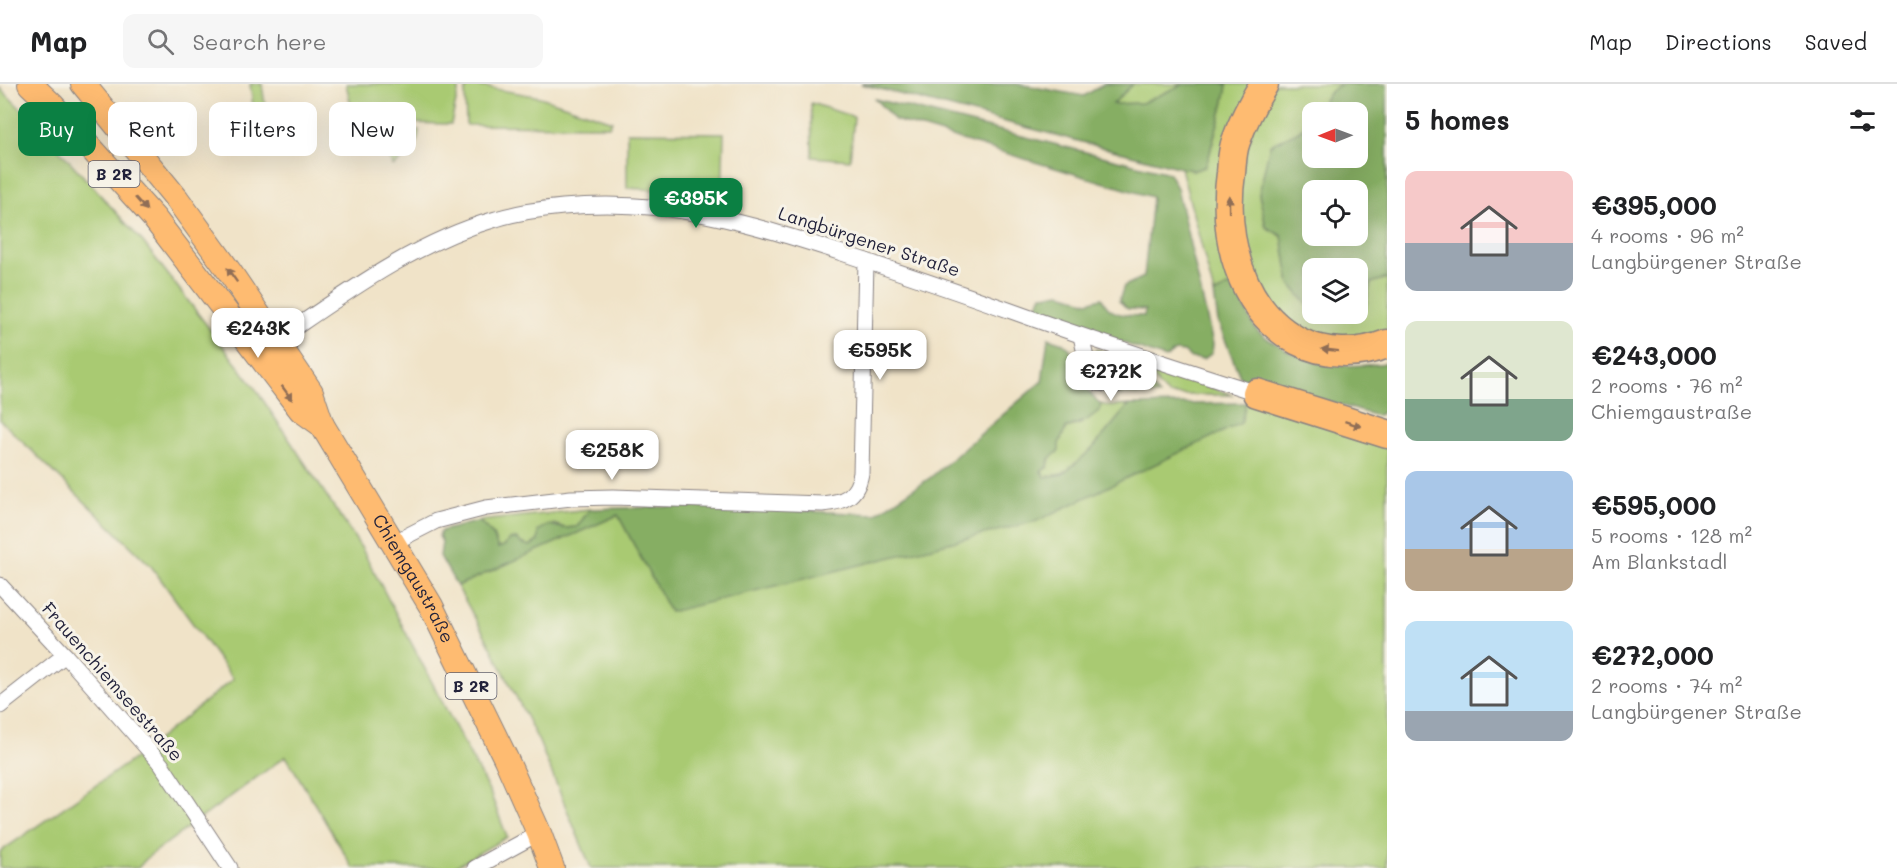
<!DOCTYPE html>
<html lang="en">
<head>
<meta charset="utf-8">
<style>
	:root { --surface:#fff; --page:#f6f6f6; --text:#202124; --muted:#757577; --line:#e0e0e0; --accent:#0b8043 }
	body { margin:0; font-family:Mali,sans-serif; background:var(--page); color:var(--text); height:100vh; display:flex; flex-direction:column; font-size:22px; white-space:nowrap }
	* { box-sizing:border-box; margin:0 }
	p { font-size:20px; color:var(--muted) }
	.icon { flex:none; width:33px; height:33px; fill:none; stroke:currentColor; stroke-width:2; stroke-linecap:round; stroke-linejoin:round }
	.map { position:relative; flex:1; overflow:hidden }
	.panel { display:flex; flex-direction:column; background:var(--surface); width:510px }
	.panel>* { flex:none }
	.top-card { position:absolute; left:18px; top:18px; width:570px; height:54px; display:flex; gap:12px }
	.needle { width:39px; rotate:269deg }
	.tools { position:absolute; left:1302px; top:18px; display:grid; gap:12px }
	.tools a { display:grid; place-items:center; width:66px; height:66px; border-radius:12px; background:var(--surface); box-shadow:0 6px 24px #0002; font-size:30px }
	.price { position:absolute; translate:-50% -51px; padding:0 14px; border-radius:12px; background:#fff; color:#222; font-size:20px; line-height:39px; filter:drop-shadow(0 2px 3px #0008) }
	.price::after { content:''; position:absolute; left:50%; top:36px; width:18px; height:14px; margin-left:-9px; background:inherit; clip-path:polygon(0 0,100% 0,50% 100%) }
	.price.selected { background:var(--accent); color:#fff }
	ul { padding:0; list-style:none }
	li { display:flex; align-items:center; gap:18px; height:150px; padding:0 18px }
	li span { display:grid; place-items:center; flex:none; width:168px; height:120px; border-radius:12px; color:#555 }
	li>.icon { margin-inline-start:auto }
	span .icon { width:72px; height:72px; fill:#fffc; stroke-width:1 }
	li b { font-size:26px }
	h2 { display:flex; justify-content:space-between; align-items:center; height:72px; padding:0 18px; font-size:26px }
	.tag { padding:0 21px; border-radius:12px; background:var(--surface); box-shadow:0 6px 24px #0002; font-size:21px; line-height:54px }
	.tag.selected { background:var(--accent); color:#fff }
	header { display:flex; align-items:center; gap:36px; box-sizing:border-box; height:84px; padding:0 30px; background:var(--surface); border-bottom:2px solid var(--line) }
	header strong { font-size:28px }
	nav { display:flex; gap:33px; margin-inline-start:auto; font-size:21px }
	.search { width:420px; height:54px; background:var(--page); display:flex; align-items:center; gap:15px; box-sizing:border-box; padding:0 21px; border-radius:12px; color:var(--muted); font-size:22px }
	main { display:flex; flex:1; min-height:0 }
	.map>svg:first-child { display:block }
	.green { fill:#a9ca72; stroke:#667656; stroke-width:1.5 }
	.forest { fill:#86ae64; stroke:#546850; stroke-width:1.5; fill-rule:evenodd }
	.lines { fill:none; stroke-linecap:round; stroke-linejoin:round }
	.street-casing { stroke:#898282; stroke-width:17 }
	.primary-casing { stroke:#898282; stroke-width:26 }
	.highway-casing { stroke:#898282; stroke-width:31 }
	.street { stroke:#fff; stroke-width:15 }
	.primary { stroke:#febb71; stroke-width:24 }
	.highway { stroke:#febb71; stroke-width:28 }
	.oneway { fill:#906e56 }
	.labels { text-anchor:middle; stroke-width:6; stroke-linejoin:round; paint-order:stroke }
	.shield { fill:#f7f3e8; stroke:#62616f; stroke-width:1.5 }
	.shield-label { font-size:16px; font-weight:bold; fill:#22223b }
	.street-label { font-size:18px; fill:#22223b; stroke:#f7f3e8 }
</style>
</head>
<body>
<header>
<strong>Map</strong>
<div class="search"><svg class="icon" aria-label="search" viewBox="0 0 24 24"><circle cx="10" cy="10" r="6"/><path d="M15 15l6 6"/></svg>Search here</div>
<nav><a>Map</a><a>Directions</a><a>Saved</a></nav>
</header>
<main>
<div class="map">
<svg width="1387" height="784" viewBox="0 0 1387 784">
	<rect width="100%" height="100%" fill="#f7f3e8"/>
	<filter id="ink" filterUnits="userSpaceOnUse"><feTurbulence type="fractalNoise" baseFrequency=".0167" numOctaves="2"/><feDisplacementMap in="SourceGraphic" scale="12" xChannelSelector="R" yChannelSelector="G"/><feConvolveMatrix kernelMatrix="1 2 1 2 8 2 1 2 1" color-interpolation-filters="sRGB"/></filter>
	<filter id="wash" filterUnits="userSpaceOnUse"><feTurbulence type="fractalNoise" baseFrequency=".008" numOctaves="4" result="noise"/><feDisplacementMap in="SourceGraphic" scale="24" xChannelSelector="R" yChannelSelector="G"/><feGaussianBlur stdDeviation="1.35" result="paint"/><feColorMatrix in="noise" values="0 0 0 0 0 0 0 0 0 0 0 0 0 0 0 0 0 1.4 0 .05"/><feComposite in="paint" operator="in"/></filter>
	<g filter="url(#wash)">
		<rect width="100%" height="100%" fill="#f0e3c8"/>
		<g class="green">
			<polygon points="250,0 262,0 266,28 254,29"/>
			<polygon points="346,0 460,0 451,40 355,38"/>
			<polygon points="468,0 540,13 612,37 609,42 466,41 465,8"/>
			<polygon points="1133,0 1184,0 1142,19 1112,20"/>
			<path d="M1227 0H1250L1236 207 1229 203 1214 210 1181 84 1194 86 1204 83C1209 75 1210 69 1212 61 1217 40 1225 21 1227 0Z"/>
			<path d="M1275 0H1341L1331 7 1315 28H1312C1308 47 1286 54 1270 61L1259 111 1266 143 1282 152 1290 200 1312 226V230L1318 231 1358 230V227L1365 226 1371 199 1387 194V250L1357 257 1311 250 1282 233 1251 186 1237 105 1256 28Z"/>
			<polygon points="0,4 33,37 143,158 255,304 362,465 491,711 507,753 453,784 353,784 286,672 148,773 138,784 0,784 0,768 135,674 233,595 151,482 0,336"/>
			<polygon points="811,19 854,33 850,76 812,73"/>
			<path d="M372 46H419C418 67 409 70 393 82Z"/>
			<polygon points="627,48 724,49 722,115 673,107 627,104"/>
			<path d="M1096 265 1120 273C1123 282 1123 289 1114 294L1100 292 1097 288Z"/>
			<path d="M1140 281 1151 303 1159 311 1118 310C1130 302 1139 296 1140 281Z"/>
			<polygon points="1149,283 1233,311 1169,311 1158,301"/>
			<polygon points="1246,316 1387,359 1387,784 591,784 539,658 489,559 457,502 618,431 670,528 1241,339"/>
			<path d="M1101 320 1109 322 1129 321 1092 365 1063 390 1045 393 1041 387 1048 383C1049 370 1060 357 1066 344L1080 340 1099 326Z"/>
			<polygon points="590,425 577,443 565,444 554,440 538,457 530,462 521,459 498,465 493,451 479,437"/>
		</g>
		<g class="forest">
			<path d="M861 0H1017L1084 12 1104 0H1133L1113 20 1142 19 1184 0H1227C1225 21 1217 40 1212 60 1210 69 1209 75 1205 83L1194 86 1181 84Z"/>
			<path d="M1341 0H1387V194L1371 199 1365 226 1358 227V184H1312V226L1290 200 1282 152 1266 143 1259 110 1270 61 1301 46 1312 32V74H1358V28H1315L1331 7ZM1312 106H1358V152H1312Z"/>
			<path d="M875 15 1169 89 1177 104 1213 260 1212 269 1204 275 1191 274 1184 268 1176 267 1165 274 1035 227 1042 211 1062 209 1088 218 1102 214C1109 233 1127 231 1144 232L1145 226 1128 225 1119 217 1124 202 1144 193 1152 113 895 36Z"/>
			<path d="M1229 202C1243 211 1247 232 1256 245 1261 251 1269 255 1275 259 1314 285 1343 284 1387 279V326L1377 332 1300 309 1241 295 1218 238 1214 210Z"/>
			<path d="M1048 254 1063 259 1070 265 1085 301 1093 313 1101 320 1100 326 1087 336 1066 344 1059 360V367L1049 375 1048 383 1041 387 1045 393 1063 390 1092 365 1129 321 1246 319 1241 339 1037 437 670 528 618 431 457 502 440 472 442 458 439 452 441 447 479 437 493 451 498 464 504 462 510 455H517L521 459 530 462 538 457V447C553 437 551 443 565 444 569 444 573 443 577 443L590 425 690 422 875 430 930 394 1042 297Z"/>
		</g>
	</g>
	<g filter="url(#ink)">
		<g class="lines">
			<defs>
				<g id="street">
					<polyline points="1081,252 1089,287 1098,299 1116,301 1129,292 1131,280 1122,265"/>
					<path d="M269 258 277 256C346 209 415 158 496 135 518 128 541 125 563 123 666 113 749 139 845 170 902 189 958 208 1014 228 1094 257 1176 283 1257 309"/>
					<path d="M393 459 436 437 486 424 571 414 613 413 822 420C844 418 857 413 861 389L866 177"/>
					<polyline points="0,501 65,571 161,680 230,784"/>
					<polyline points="0,622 65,571"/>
					<polyline points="475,784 539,749"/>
				</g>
				<g id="primary">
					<polyline points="30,0 53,22 154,134 301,326 322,341"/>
					<path id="s1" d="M83 0 177 115 229 187 311 308 322 341 431 522 506 675 539 749 552 784"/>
				</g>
				<g id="highway">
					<path d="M1264 0C1253 18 1243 37 1236 57 1232 67 1232 79 1231 89 1222 151 1239 225 1298 257 1325 271 1359 271 1387 260"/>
					<polyline points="1257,309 1387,350"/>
				</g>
			</defs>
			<use href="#street" class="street-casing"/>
			<use href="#primary" class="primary-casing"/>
			<use href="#highway" class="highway-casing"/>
			<use href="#street" class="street"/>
			<use href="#primary" class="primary"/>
			<use href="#highway" class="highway"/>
		</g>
		<defs><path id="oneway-solid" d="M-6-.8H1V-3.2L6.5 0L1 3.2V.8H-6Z" transform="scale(1.5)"/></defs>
		<g class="oneway">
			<use href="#oneway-solid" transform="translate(141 120) rotate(48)"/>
			<use href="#oneway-solid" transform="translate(1229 120) rotate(-91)"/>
			<use href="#oneway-solid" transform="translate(232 191) rotate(-125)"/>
			<use href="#oneway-solid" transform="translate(1330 266) rotate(-173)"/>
			<use href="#oneway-solid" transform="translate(287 309) rotate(54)"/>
			<use href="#oneway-solid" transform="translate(1353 340) rotate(18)"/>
		</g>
	</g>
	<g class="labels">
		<g class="shield">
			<rect x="88.5" y="77" width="51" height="26" rx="4.5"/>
			<rect x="445.5" y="589" width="51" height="26" rx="4.5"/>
		</g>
		<g class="shield-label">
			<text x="114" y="96">B 2R</text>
			<text x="471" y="608">B 2R</text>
		</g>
		<g class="street-label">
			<text transform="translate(869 158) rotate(18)" y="6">Langbürgener Straße</text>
			<text dy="6" stroke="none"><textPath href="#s1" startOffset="597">Chiemgaustraße</textPath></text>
			<text transform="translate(112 598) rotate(49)" y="6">Frauenchiemseestraße</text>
		</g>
	</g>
</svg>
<div class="tools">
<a><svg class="needle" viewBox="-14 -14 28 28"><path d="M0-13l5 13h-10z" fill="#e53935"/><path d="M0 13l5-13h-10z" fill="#757577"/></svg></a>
<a><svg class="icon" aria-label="locate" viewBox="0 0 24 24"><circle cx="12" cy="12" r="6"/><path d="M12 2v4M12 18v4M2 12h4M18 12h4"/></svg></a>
<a><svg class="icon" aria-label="layers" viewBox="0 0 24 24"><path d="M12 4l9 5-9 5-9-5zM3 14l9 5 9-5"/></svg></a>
</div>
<b class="price selected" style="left:696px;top:145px">€395K</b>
<b class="price" style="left:258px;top:275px">€243K</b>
<b class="price" style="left:880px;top:297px">€595K</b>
<b class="price" style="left:1111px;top:318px">€272K</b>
<b class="price" style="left:612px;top:397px">€258K</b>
<div class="top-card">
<a class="tag selected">Buy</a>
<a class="tag">Rent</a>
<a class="tag">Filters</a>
<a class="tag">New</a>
</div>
</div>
<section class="panel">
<h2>5 homes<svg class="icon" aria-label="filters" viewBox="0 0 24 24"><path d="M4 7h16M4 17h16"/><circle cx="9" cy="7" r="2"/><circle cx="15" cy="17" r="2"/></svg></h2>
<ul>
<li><span style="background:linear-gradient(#f6c9c9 60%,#9aa5b1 0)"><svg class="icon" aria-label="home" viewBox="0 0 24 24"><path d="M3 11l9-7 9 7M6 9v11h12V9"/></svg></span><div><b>€395,000</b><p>4 rooms · 96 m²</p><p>Langbürgener Straße</p></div></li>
<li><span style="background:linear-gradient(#dfe7d0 65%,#7fa58c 0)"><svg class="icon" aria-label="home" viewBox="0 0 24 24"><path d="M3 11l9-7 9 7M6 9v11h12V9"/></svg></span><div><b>€243,000</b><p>2 rooms · 76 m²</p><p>Chiemgaustraße</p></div></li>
<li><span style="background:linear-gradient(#a9c7e8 65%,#b9a48a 0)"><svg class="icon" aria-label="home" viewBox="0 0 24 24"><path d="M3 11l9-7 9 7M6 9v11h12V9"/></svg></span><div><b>€595,000</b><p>5 rooms · 128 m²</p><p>Am Blankstadl</p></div></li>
<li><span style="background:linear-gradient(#bfe0f5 75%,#9aa5b1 0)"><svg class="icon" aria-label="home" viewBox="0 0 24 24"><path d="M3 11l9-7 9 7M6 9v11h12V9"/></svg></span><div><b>€272,000</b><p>2 rooms · 74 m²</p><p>Langbürgener Straße</p></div></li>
</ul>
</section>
</main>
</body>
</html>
